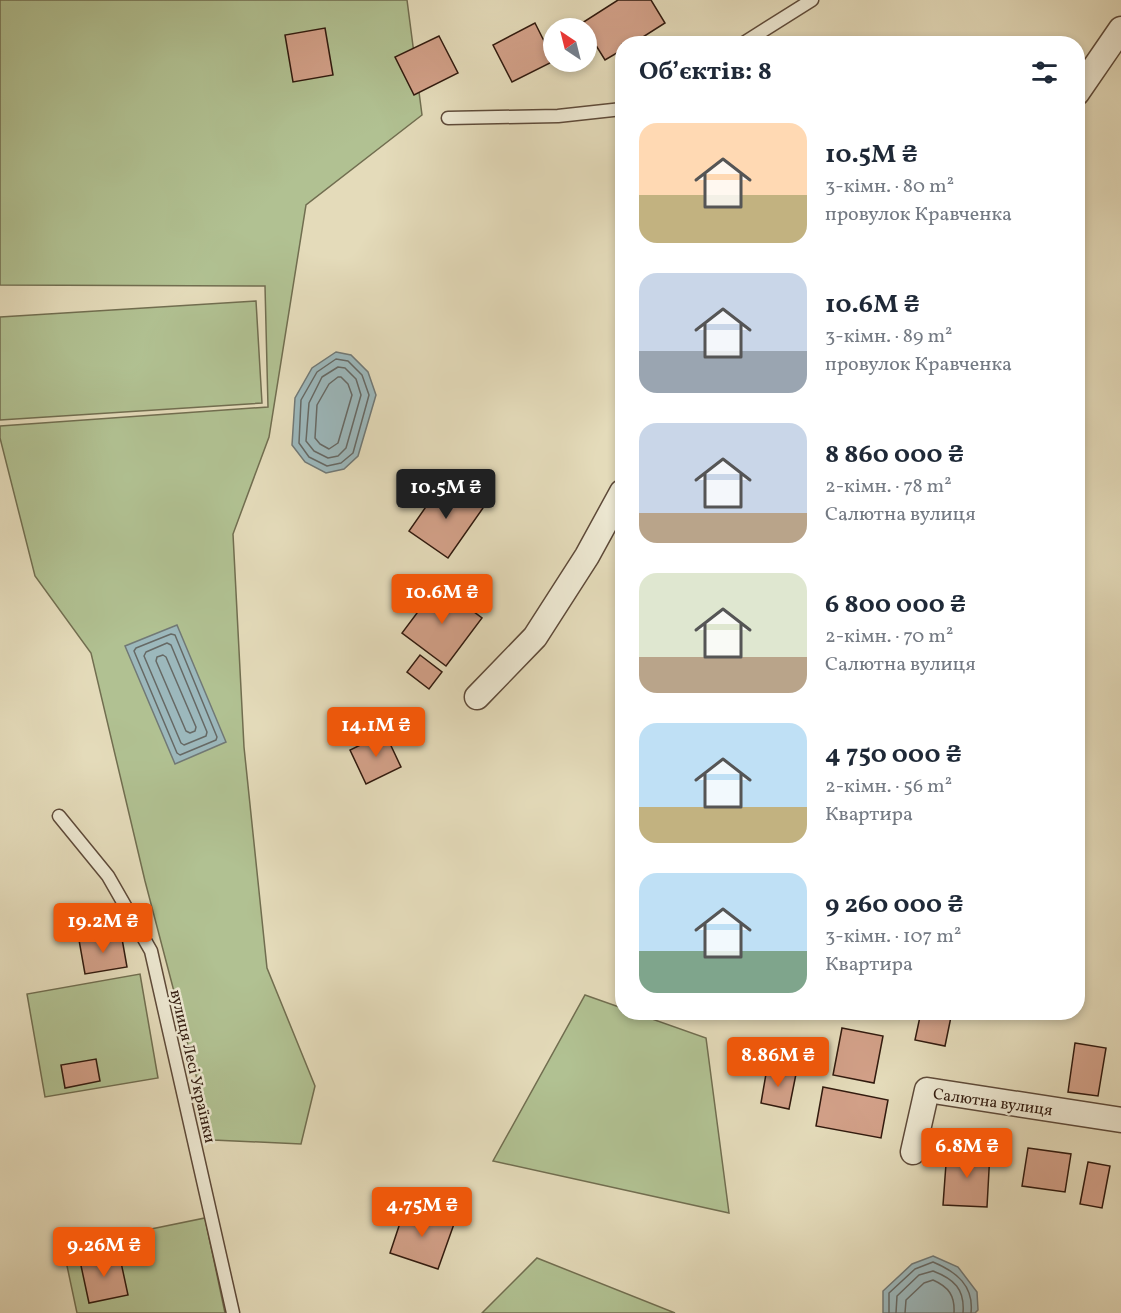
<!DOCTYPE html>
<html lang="uk">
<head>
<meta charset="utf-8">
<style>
	:root { --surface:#fff; --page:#f2f2f3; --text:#1f2937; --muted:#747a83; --accent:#ea580c }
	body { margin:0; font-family:Vollkorn,serif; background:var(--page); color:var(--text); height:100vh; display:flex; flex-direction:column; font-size:22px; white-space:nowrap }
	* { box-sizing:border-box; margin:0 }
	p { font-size:20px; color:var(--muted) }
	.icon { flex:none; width:33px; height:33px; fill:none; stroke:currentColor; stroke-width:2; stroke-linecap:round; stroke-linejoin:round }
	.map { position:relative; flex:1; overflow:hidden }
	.sheet { position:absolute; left:615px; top:36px; width:470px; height:984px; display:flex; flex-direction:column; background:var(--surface); border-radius:24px; box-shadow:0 3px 9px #0003 }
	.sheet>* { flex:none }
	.needle { width:39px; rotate:325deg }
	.controls { position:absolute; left:543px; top:18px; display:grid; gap:12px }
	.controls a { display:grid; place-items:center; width:54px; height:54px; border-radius:50%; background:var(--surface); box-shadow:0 3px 9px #0003; font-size:30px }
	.price { position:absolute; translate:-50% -51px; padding:0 14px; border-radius:6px; background:var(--accent); color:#fff; font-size:20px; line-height:39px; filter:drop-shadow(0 2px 3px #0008) }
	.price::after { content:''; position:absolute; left:50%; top:36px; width:18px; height:14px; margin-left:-9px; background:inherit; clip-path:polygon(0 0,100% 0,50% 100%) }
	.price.selected { background:#222; color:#fff }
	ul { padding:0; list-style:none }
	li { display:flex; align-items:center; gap:18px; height:150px; padding:0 24px }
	li span { display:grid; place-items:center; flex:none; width:168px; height:120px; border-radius:18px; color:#555 }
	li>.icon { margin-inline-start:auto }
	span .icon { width:72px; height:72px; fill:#fffc; stroke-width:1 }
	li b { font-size:26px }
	h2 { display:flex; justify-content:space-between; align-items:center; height:72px; padding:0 24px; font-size:26px }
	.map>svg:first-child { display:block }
	.green { fill:#b1c192; stroke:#716e50; stroke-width:1.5 }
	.water { fill:#9cb8bc; stroke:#717976; stroke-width:1.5 }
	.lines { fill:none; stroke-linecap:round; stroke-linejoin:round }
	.shore { stroke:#666965; stroke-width:1.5 }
	.building { fill:#d2a088; stroke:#311a0e; stroke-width:1.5 }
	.service-casing { stroke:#5e4a39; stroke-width:15 }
	.minor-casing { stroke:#5e4a39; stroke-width:27 }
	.service { stroke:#ede8d2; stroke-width:12 }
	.minor { stroke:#ede8d2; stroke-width:24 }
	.labels { text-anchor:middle; stroke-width:5; stroke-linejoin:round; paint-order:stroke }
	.street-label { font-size:16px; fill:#311a0e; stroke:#ede8d2 }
</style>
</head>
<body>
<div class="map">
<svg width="1121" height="1313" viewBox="0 0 1121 1313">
	<rect width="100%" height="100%" fill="#e4dbba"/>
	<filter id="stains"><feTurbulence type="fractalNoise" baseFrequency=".00333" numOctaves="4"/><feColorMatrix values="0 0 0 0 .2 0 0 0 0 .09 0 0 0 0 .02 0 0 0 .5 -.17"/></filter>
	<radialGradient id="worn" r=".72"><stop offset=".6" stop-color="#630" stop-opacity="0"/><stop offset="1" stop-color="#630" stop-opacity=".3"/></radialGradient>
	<g class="green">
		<polygon points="0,0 407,0 422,115 306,205 269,437 233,534 244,747 267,968 315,1086 301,1144 213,1140 145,881 91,653 35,576 0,438 0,426 268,407 265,286 0,285"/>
		<polygon points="256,301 262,403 0,420 0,317"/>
		<polygon points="140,974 158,1078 45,1097 27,994"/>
		<polygon points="585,995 622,1008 622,1012 635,1013 706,1038 729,1213 493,1161"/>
		<polygon points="205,1218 225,1313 77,1313 63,1247"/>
		<polygon points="537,1258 675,1313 482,1313"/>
	</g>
	<g class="water">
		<polygon points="336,352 351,355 368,372 376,395 358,456 344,469 326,473 305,462 292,445 295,398 312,368"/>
		<polygon points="177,625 226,742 175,764 125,646"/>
		<polygon points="933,1256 958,1267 977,1292 978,1310 975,1313 883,1313 883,1291 912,1264"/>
	</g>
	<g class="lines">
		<g class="shore">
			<polygon points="336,359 348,361 362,375 369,395 353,453 341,463 327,466 309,457 299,443 301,400 317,372"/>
			<polygon points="338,367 345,368 356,379 361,395 346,448 338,456 328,458 314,451 306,441 309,403 322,377"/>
			<polygon points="338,377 341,377 348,384 352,395 338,443 329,449 320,444 315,438 317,405 329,384"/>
			<polygon points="171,634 175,635 217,737 216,740 180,755 177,753 134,651 136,648"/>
			<polygon points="167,643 171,645 207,732 206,736 184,745 181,743 144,656 146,652"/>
			<polygon points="163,655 166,657 196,727 195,731 190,733 186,731 156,661 157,657"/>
			<path d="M889 1313V1293L915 1269 933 1262C957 1272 974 1286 971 1313"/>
			<path d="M896 1313 897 1296 919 1275 933 1271C954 1279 965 1289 963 1313"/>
			<path d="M905 1313 906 1300 924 1283 933 1280C949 1287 955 1296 954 1313"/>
		</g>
	</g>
	<g class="building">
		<polygon points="618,0 651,0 665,23 632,44 622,44 622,50 605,60 582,23"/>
		<polygon points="535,23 554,61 512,82 493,45"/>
		<polygon points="325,28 333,75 293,82 285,35"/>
		<polygon points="439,36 458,73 414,95 395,57"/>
		<polygon points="444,481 483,508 448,558 409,531"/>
		<polygon points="438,585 482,618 446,666 402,633"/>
		<polygon points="420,655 442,672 429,689 407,672"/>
		<polygon points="385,733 401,767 366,784 350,750"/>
		<polygon points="121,933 127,967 85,974 79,940"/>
		<polygon points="921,1012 952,1012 945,1046 915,1040"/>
		<polygon points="842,1028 883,1036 874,1083 833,1075"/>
		<polygon points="1075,1043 1106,1048 1098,1096 1068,1092"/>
		<polygon points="96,1059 100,1081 65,1088 61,1065"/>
		<polygon points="767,1068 796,1074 789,1109 761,1103"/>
		<polygon points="823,1087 888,1100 881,1138 816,1126"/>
		<polygon points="1028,1148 1071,1154 1065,1192 1022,1186"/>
		<polygon points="947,1150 990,1152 987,1207 943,1205"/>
		<polygon points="1088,1162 1110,1166 1102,1208 1080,1204"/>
		<polygon points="405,1208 454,1224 438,1269 390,1253"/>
		<polygon points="119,1253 128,1295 89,1303 80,1261"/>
	</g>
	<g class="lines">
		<defs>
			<g id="service">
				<polyline points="742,44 812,0"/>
				<polyline points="448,118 558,116 622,109"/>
				<polyline points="59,816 108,876 151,951 233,1313"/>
			</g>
			<g id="minor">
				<polyline points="1077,93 1121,29"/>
				<polyline points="477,697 535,637 587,556 622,492"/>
				<polyline points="913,1152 927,1090 1121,1120"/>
			</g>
		</defs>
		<use href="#service" class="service-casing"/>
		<use href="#minor" class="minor-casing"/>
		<use href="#service" class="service"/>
		<use href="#minor" class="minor"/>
	</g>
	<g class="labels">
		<g class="street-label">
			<text transform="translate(194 1066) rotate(77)" y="6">вулиця Лесі Українки</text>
			<text transform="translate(993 1101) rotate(8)" y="6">Салютна вулиця</text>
		</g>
	</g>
	<rect width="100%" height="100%" filter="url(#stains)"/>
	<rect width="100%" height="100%" fill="url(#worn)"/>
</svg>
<div class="controls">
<a><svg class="needle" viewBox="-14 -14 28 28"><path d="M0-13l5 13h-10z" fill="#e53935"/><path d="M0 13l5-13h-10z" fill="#747a83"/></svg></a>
</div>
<b class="price selected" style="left:446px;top:520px">10.5M ₴</b>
<b class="price" style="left:442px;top:625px">10.6M ₴</b>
<b class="price" style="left:376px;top:758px">14.1M ₴</b>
<b class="price" style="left:103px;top:954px">19.2M ₴</b>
<b class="price" style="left:778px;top:1088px">8.86M ₴</b>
<b class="price" style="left:967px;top:1179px">6.8M ₴</b>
<b class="price" style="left:422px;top:1238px">4.75M ₴</b>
<b class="price" style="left:104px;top:1278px">9.26M ₴</b>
<section class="sheet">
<h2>Об’єктів: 8<svg class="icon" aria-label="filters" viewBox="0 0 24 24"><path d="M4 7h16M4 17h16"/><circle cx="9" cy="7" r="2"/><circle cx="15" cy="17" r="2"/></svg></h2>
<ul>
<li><span style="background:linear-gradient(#ffd9b3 60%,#c2b280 0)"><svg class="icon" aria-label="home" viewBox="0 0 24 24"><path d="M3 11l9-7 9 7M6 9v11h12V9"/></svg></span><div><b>10.5M ₴</b><p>3-кімн. · 80 m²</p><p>провулок Кравченка</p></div></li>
<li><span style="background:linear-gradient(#c9d6e8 65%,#9aa5b1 0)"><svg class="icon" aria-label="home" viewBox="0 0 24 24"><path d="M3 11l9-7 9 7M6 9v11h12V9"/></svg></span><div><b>10.6M ₴</b><p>3-кімн. · 89 m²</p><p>провулок Кравченка</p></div></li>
<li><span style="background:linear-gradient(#c9d6e8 75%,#b9a48a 0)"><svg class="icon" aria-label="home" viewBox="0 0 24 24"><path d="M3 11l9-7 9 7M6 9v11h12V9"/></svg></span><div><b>8 860 000 ₴</b><p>2-кімн. · 78 m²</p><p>Салютна вулиця</p></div></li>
<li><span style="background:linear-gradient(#dfe7d0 70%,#b9a48a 0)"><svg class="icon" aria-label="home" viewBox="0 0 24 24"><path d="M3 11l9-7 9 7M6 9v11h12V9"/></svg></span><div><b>6 800 000 ₴</b><p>2-кімн. · 70 m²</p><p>Салютна вулиця</p></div></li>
<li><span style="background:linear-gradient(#bfe0f5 70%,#c2b280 0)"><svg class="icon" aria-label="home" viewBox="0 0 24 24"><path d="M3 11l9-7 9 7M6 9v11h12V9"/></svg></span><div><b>4 750 000 ₴</b><p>2-кімн. · 56 m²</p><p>Квартира</p></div></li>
<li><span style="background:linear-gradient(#bfe0f5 65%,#7fa58c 0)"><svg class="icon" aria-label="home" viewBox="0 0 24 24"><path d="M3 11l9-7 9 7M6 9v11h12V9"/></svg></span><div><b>9 260 000 ₴</b><p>3-кімн. · 107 m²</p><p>Квартира</p></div></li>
</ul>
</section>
</div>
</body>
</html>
